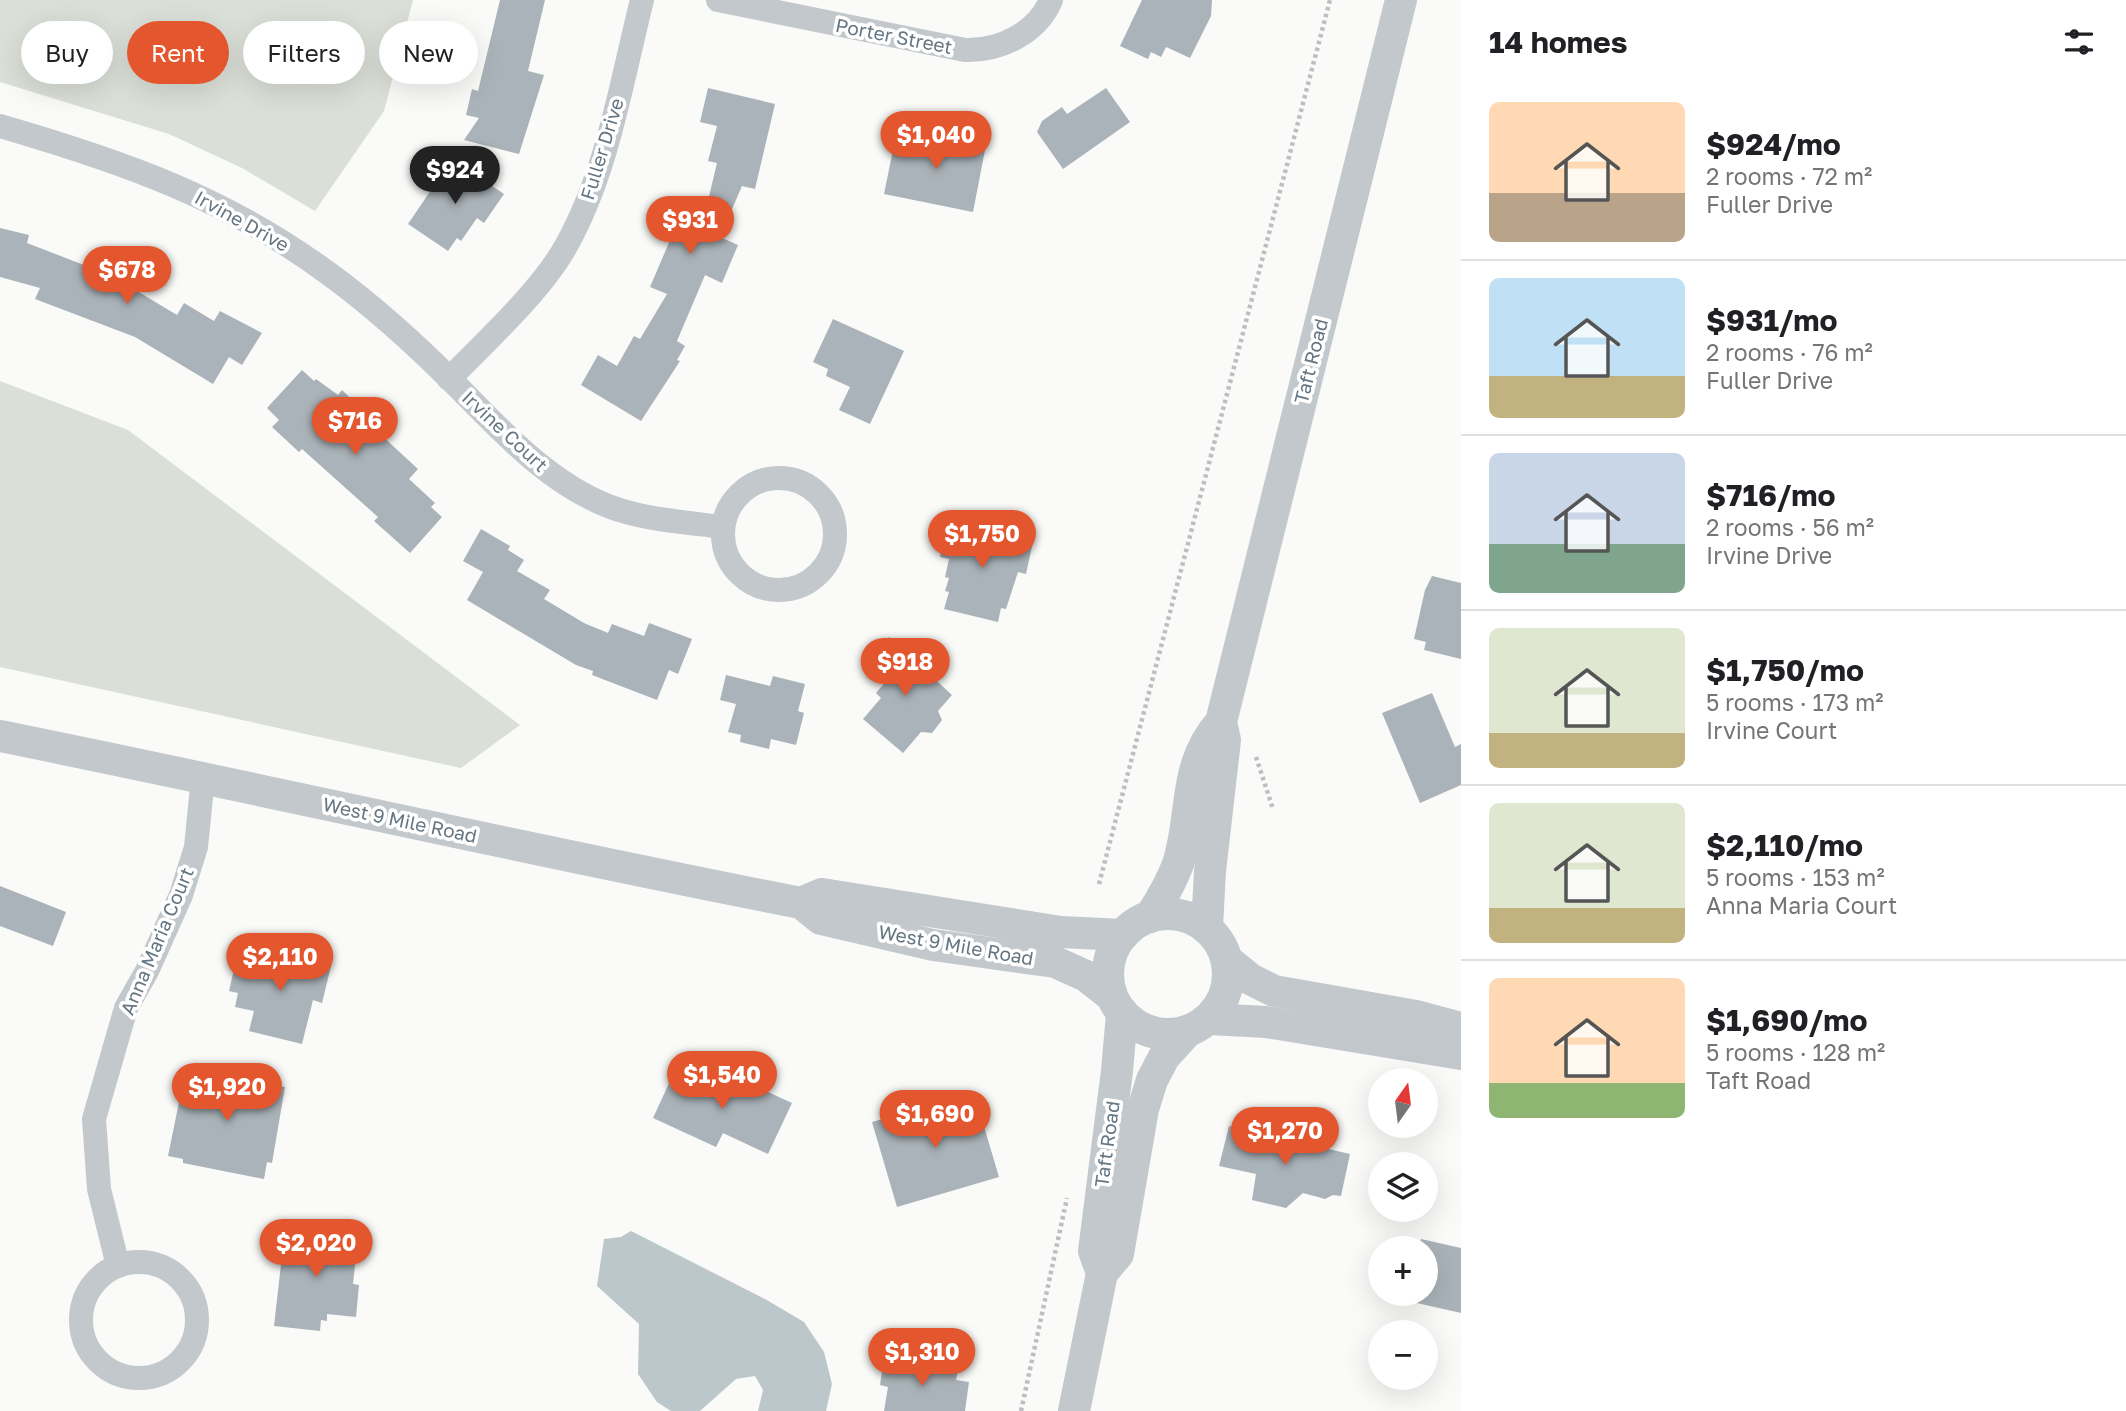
<!DOCTYPE html>
<html lang="en">
<head>
<meta charset="utf-8">
<style>
	:root { --surface:#fff; --page:#f6f6f6; --text:#202124; --muted:#757577; --line:#e0e0e0; --accent:#e4572e }
	body { margin:0; font-family:"Golos Text",sans-serif; background:var(--page); color:var(--text); height:100vh; display:flex; flex-direction:column; font-size:26px; white-space:nowrap }
	* { box-sizing:border-box; margin:0 }
	p { font-size:23px; color:var(--muted) }
	.icon { flex:none; width:38px; height:38px; fill:none; stroke:currentColor; stroke-width:2; stroke-linecap:round; stroke-linejoin:round }
	.map { position:relative; flex:1; overflow:hidden }
	.sheet { display:flex; flex-direction:column; background:var(--surface); width:665px }
	.sheet>* { flex:none }
	.top-card { position:absolute; left:21px; top:21px; width:665px; height:63px; display:flex; gap:14px }
	.needle { width:46px; rotate:14deg }
	.buttons { position:absolute; left:1368px; top:1068px; display:grid; gap:14px }
	.buttons a { display:grid; place-items:center; width:70px; height:70px; border-radius:50%; background:var(--surface); box-shadow:0 7px 28px #0002; font-size:35px }
	.price { position:absolute; translate:-50% -60px; padding:0 16px; border-radius:24px; background:var(--accent); color:#fff; font-size:23px; line-height:46px; filter:drop-shadow(0 2px 4px #0008) }
	.price::after { content:''; position:absolute; left:50%; top:42px; width:21px; height:16px; margin-left:-10px; background:inherit; clip-path:polygon(0 0,100% 0,50% 100%) }
	.price.current { background:#222; color:#fff }
	ul { padding:0; list-style:none }
	li { display:flex; align-items:center; gap:21px; height:175px; padding:0 28px }
	li+li { border-top:2px solid var(--line) }
	li span { display:grid; place-items:center; flex:none; width:196px; height:140px; border-radius:10px; color:#555 }
	li>.icon { margin-inline-start:auto }
	span .icon { width:84px; height:84px; fill:#fffc; stroke-width:1 }
	li b { font-size:30px }
	h2 { display:flex; justify-content:space-between; align-items:center; height:84px; padding:0 28px; font-size:30px }
	.pill { padding:0 24px; border-radius:32px; background:var(--surface); box-shadow:0 7px 28px #0002; font-size:24px; line-height:63px }
	.pill.current { background:var(--accent); color:#fff }
	main { display:flex; flex:1; min-height:0 }
	.map>svg:first-child { display:block }
	.green { fill:#dadfd7 }
	.water { fill:#bbc7cb }
	.building { fill:#aab3b9 }
	.lines { fill:none; stroke-linecap:round; stroke-linejoin:round }
	.path { stroke:#bbbfc2; stroke-width:4.5; stroke-dasharray:3.5 3.5; stroke-linecap:butt }
	.minor { stroke:#c3c8cc; stroke-width:24 }
	.tertiary { stroke:#c3c8cc; stroke-width:32 }
	.labels { text-anchor:middle; stroke-width:7; stroke-linejoin:round; paint-order:stroke }
	.street-label { font-size:19px; fill:#657683; stroke:#fff }
</style>
</head>
<body>
<main>
<div class="map">
<svg width="1461" height="1411" viewBox="0 0 1461 1411">
	<rect width="100%" height="100%" fill="#fafaf8"/>
	<g class="green">
		<polygon points="0,0 413,0 384,111 315,211 242,168 169,134 0,82"/>
		<polygon points="0,381 128,430 520,725 461,768 0,667"/>
	</g>
	<polygon class="water" points="631,1231 765,1299 804,1322 824,1352 832,1384 826,1411 758,1411 763,1390 755,1376 736,1379 700,1411 671,1411 657,1402 638,1374 639,1324 597,1286 604,1239 621,1237"/>
	<g class="building">
		<polygon points="500,0 545,0 528,71 544,75 519,154 464,140 479,118 466,115 472,89 478,91"/>
		<polygon points="1142,0 1212,0 1211,16 1190,58 1166,47 1161,57 1151,52 1148,59 1120,46"/>
		<polygon points="708,88 775,104 755,189 742,186 720,237 738,245 722,283 705,275 677,341 685,346 677,360 680,361 641,421 581,385 598,355 617,366 634,336 640,339 667,294 650,287 685,205 705,213 717,163 708,161 717,126 700,122"/>
		<polygon points="1106,88 1130,122 1063,169 1037,132 1042,121 1062,107 1067,114"/>
		<polygon points="904,133 949,142 950,138 986,145 973,212 884,194 896,135 904,136"/>
		<polygon points="452,159 504,194 484,223 477,218 461,241 457,238 448,251 408,224"/>
		<polygon points="0,228 29,235 27,243 102,272 109,253 141,265 132,288 177,315 184,303 214,321 220,311 262,333 242,365 229,357 213,384 135,337 35,299 40,288 0,277"/>
		<polygon points="833,319 904,351 870,424 839,410 850,387 826,376 828,369 813,362"/>
		<polygon points="302,370 314,381 316,379 338,395 342,390 371,418 367,422 418,469 409,479 435,503 431,507 442,517 410,553 374,521 378,517 302,449 299,452 272,427 279,420 267,408"/>
		<polygon points="948,522 1033,542 1026,574 1018,572 1006,609 1001,608 998,622 944,609 949,592 945,591 949,578 945,577 949,559 940,557"/>
		<polygon points="481,529 510,546 508,550 524,560 517,571 550,590 544,599 584,623 608,633 612,624 644,636 649,623 692,639 678,674 669,670 657,700 592,675 593,671 576,665 467,600 483,572 463,561"/>
		<polygon points="1432,576 1461,583 1461,659 1424,650 1426,642 1414,639 1425,590"/>
		<polygon points="889,637 952,695 938,711 942,720 932,733 921,732 903,753 863,719 881,698 876,693 888,679 868,662"/>
		<polygon points="726,675 770,686 773,676 805,684 798,711 804,713 796,745 771,739 769,749 740,742 741,735 728,732 736,704 720,700"/>
		<polygon points="1432,693 1455,747 1461,744 1461,785 1420,803 1382,713"/>
		<polygon points="0,886 66,912 53,946 0,926"/>
		<polygon points="275,950 332,962 322,1003 313,1000 302,1044 249,1031 254,1011 235,1007 238,993 229,991 237,956 272,965"/>
		<polygon points="186,1068 285,1087 272,1163 267,1162 264,1179 183,1163 183,1159 168,1156"/>
		<polygon points="676,1068 730,1093 737,1078 792,1103 768,1154 723,1133 716,1147 653,1118"/>
		<polygon points="974,1093 999,1177 897,1207 872,1122"/>
		<polygon points="1229,1126 1350,1154 1341,1196 1333,1195 1325,1199 1303,1193 1286,1208 1252,1200 1256,1174 1219,1166"/>
		<polygon points="285,1229 358,1236 353,1284 359,1285 356,1317 327,1314 327,1321 321,1320 320,1331 274,1326"/>
		<polygon points="1421,1239 1461,1248 1461,1313 1408,1301 1409,1293 1426,1293 1426,1248 1419,1248"/>
		<polygon points="884,1358 958,1370 956,1380 969,1382 965,1411 884,1411 888,1387 880,1385"/>
	</g>
	<g class="lines">
		<g class="path">
			<polyline points="1256,757 1273,809"/>
			<polyline points="1099,884 1330,0"/>
			<polyline points="1021,1411 1067,1198"/>
		</g>
		<g class="minor">
			<path d="M718 0 965 50C1000 51 1037 33 1051 0"/>
			<path d="M0 126C124 162 227 198 332 276 374 307 415 344 452 381 499 428 545 481 608 506 644 520 685 522 723 527"/>
			<path d="M449 379C485 342 542 290 566 246 608 171 621 83 642 0"/>
			<circle cx="779" cy="534" r="56"/>
			<circle cx="139" cy="1320" r="58"/>
			<polyline points="118,1266 99,1189 94,1119 126,1008 147,971 181,895 196,847 203,777"/>
		</g>
		<g class="tertiary">
			<path d="M0 736C267 790 533 851 801 903L821 919 933 945 1055 962 1086 976 1109 994"/>
			<polyline points="801,903 822,894 1061,932 1123,935"/>
			<circle cx="1168" cy="974" r="60"/>
			<path d="M1150 917C1161 900 1171 883 1178 864 1194 815 1182 765 1221 722"/>
			<polyline points="1207,927 1210,871 1225,740 1221,722 1401,0"/>
			<polyline points="1228,961 1250,979 1274,991 1416,1016 1461,1028"/>
			<polyline points="1210,1019 1266,1022 1461,1054"/>
			<polyline points="1102,1273 1094,1251 1117,1071 1122,1014"/>
			<polyline points="1074,1411 1102,1273 1118,1254 1143,1109 1152,1080 1164,1057 1186,1033"/>
		</g>
	</g>
	<g class="labels">
		<g class="street-label">
			<text transform="translate(894 36) rotate(11)" y="7">Porter Street</text>
			<text transform="translate(602 149) rotate(-73)" y="7">Fuller Drive</text>
			<text transform="translate(242 221) rotate(29)" y="7">Irvine Drive</text>
			<text transform="translate(1311 361) rotate(-76)" y="7">Taft Road</text>
			<text transform="translate(505 431) rotate(43)" y="7">Irvine Court</text>
			<text transform="translate(400 820) rotate(12)" y="7">West 9 Mile Road</text>
			<text transform="translate(157 941) rotate(-67)" y="7">Anna Maria Court</text>
			<text transform="translate(956 945) rotate(10)" y="7">West 9 Mile Road</text>
			<text transform="translate(1107 1144) rotate(-82)" y="7">Taft Road</text>
		</g>
	</g>
</svg>
<div class="buttons">
<a><svg class="needle" viewBox="-14 -14 28 28"><path d="M0-13l5 13h-10z" fill="#e53935"/><path d="M0 13l5-13h-10z" fill="#757577"/></svg></a>
<a><svg class="icon" aria-label="layers" viewBox="0 0 24 24"><path d="M12 4l9 5-9 5-9-5zM3 14l9 5 9-5"/></svg></a>
<a>+</a>
<a>−</a>
</div>
<b class="price" style="left:936px;top:171px">$1,040</b>
<b class="price current" style="left:455px;top:206px">$924</b>
<b class="price" style="left:690px;top:256px">$931</b>
<b class="price" style="left:127px;top:306px">$678</b>
<b class="price" style="left:355px;top:457px">$716</b>
<b class="price" style="left:982px;top:570px">$1,750</b>
<b class="price" style="left:905px;top:698px">$918</b>
<b class="price" style="left:280px;top:993px">$2,110</b>
<b class="price" style="left:722px;top:1111px">$1,540</b>
<b class="price" style="left:227px;top:1123px">$1,920</b>
<b class="price" style="left:935px;top:1150px">$1,690</b>
<b class="price" style="left:1285px;top:1167px">$1,270</b>
<b class="price" style="left:316px;top:1279px">$2,020</b>
<b class="price" style="left:922px;top:1388px">$1,310</b>
<div class="top-card">
<a class="pill">Buy</a>
<a class="pill current">Rent</a>
<a class="pill">Filters</a>
<a class="pill">New</a>
</div>
</div>
<section class="sheet">
<h2>14 homes<svg class="icon" aria-label="filters" viewBox="0 0 24 24"><path d="M4 7h16M4 17h16"/><circle cx="9" cy="7" r="2"/><circle cx="15" cy="17" r="2"/></svg></h2>
<ul>
<li><span style="background:linear-gradient(#ffd9b3 65%,#b9a48a 0)"><svg class="icon" aria-label="home" viewBox="0 0 24 24"><path d="M3 11l9-7 9 7M6 9v11h12V9"/></svg></span><div><b>$924/mo</b><p>2 rooms · 72 m²</p><p>Fuller Drive</p></div></li>
<li><span style="background:linear-gradient(#bfe0f5 70%,#c2b280 0)"><svg class="icon" aria-label="home" viewBox="0 0 24 24"><path d="M3 11l9-7 9 7M6 9v11h12V9"/></svg></span><div><b>$931/mo</b><p>2 rooms · 76 m²</p><p>Fuller Drive</p></div></li>
<li><span style="background:linear-gradient(#c9d6e8 65%,#7fa58c 0)"><svg class="icon" aria-label="home" viewBox="0 0 24 24"><path d="M3 11l9-7 9 7M6 9v11h12V9"/></svg></span><div><b>$716/mo</b><p>2 rooms · 56 m²</p><p>Irvine Drive</p></div></li>
<li><span style="background:linear-gradient(#dfe7d0 75%,#c2b280 0)"><svg class="icon" aria-label="home" viewBox="0 0 24 24"><path d="M3 11l9-7 9 7M6 9v11h12V9"/></svg></span><div><b>$1,750/mo</b><p>5 rooms · 173 m²</p><p>Irvine Court</p></div></li>
<li><span style="background:linear-gradient(#dfe7d0 75%,#c2b280 0)"><svg class="icon" aria-label="home" viewBox="0 0 24 24"><path d="M3 11l9-7 9 7M6 9v11h12V9"/></svg></span><div><b>$2,110/mo</b><p>5 rooms · 153 m²</p><p>Anna Maria Court</p></div></li>
<li><span style="background:linear-gradient(#ffd9b3 75%,#8fb573 0)"><svg class="icon" aria-label="home" viewBox="0 0 24 24"><path d="M3 11l9-7 9 7M6 9v11h12V9"/></svg></span><div><b>$1,690/mo</b><p>5 rooms · 128 m²</p><p>Taft Road</p></div></li>
</ul>
</section>
</main>
</body>
</html>
